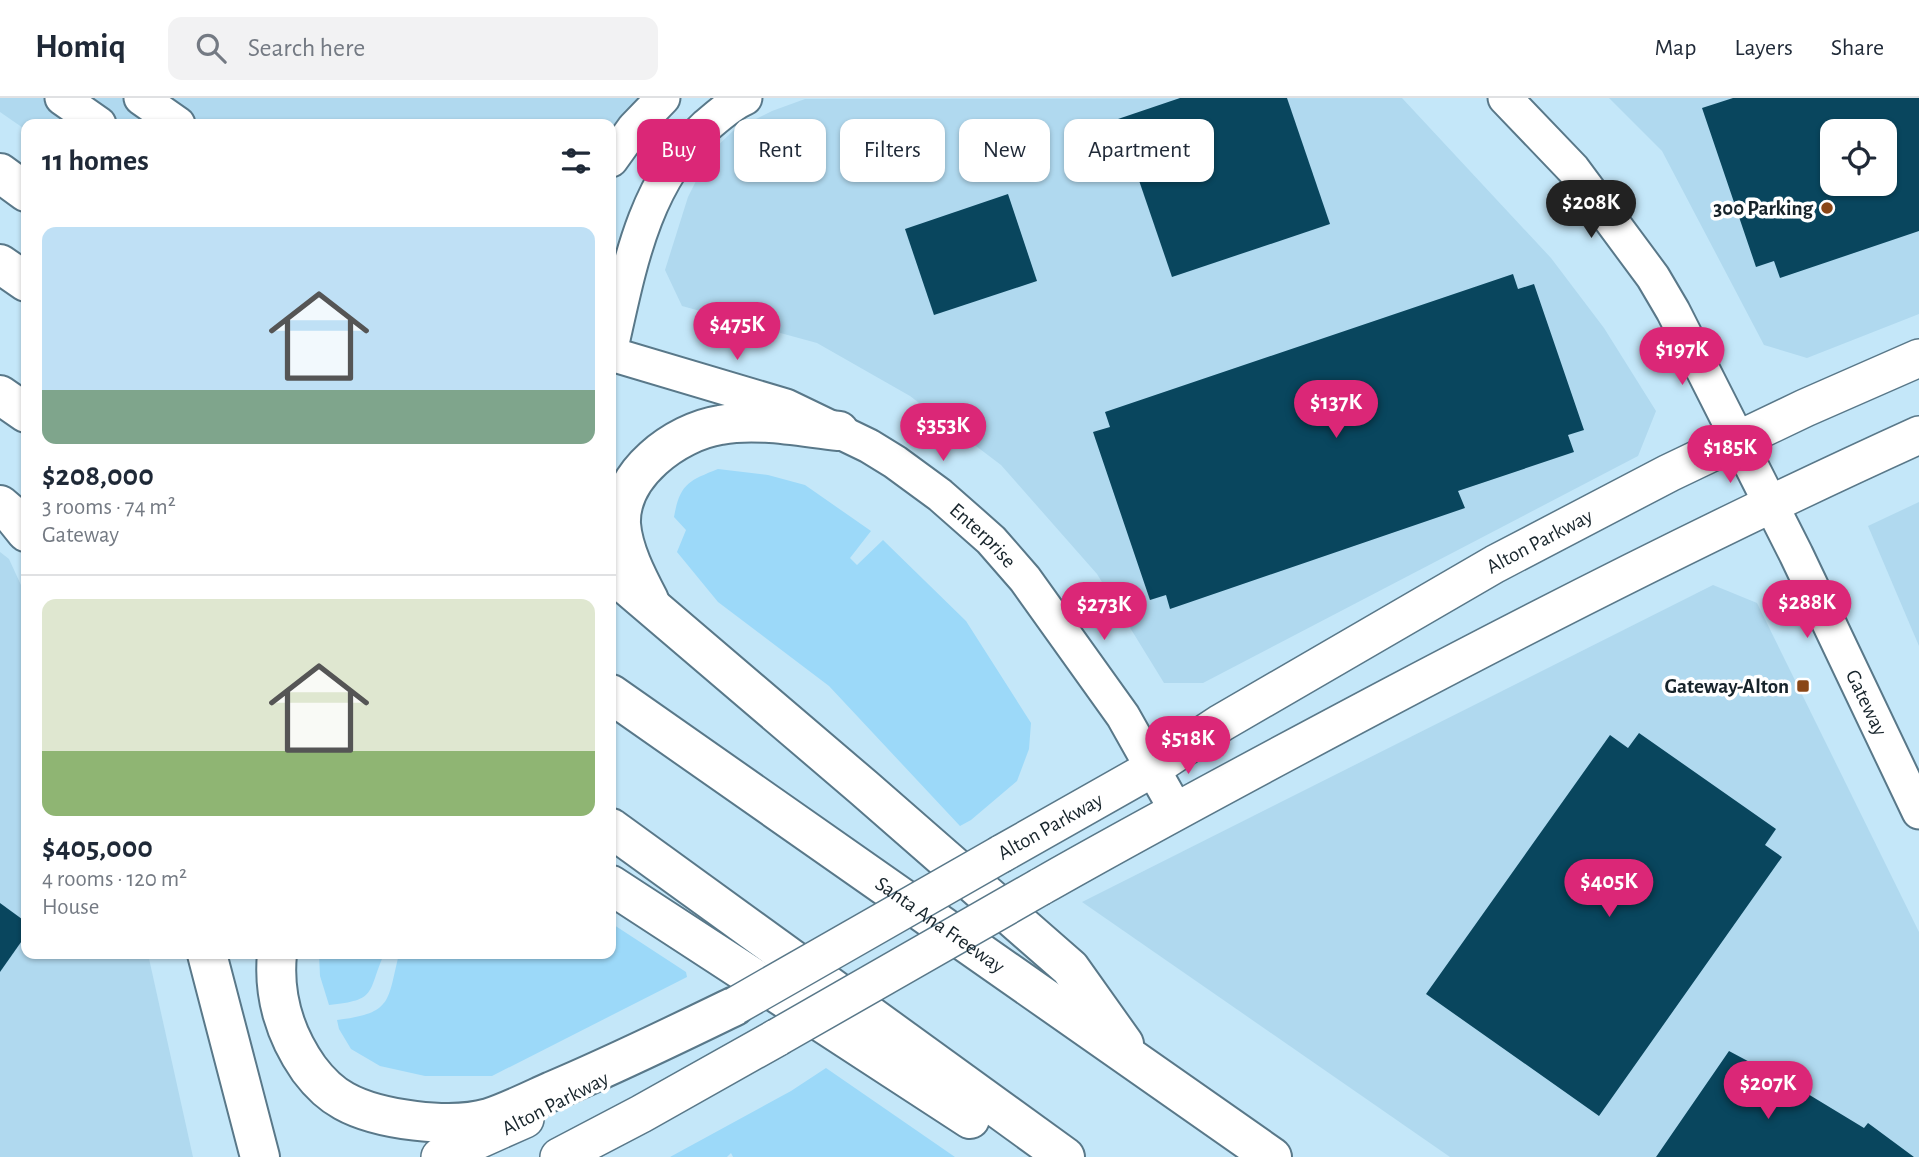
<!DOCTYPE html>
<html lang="en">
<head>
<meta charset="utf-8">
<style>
	:root { --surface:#fff; --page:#f2f2f3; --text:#1f2937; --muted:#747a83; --line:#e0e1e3; --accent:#db2777 }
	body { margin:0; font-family:"Alegreya Sans",sans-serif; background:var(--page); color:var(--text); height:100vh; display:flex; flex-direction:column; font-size:26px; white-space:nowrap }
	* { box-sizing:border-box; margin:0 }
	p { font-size:23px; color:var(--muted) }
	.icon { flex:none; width:38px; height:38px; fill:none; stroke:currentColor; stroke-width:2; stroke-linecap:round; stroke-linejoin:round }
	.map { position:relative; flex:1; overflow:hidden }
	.side { position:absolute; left:21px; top:21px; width:595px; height:840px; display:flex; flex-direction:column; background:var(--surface); border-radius:14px; box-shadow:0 2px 5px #0004 }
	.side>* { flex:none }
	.guide { position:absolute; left:637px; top:21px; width:665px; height:63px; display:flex; gap:14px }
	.controls { position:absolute; left:1820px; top:21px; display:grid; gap:14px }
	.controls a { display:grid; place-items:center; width:77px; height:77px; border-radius:14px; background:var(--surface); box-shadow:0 2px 5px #0004; font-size:35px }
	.price { position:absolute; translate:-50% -60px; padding:0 16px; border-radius:24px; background:var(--accent); color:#fff; font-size:23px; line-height:46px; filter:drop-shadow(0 2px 4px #0008) }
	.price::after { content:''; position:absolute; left:50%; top:42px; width:21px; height:16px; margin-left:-10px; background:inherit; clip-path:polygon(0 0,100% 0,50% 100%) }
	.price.current { background:#222; color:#fff }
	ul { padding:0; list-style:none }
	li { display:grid; align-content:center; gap:14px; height:371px; padding:0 21px }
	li+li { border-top:2px solid var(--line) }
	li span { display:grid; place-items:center; height:217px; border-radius:14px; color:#555 }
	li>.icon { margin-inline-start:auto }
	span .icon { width:126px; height:126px; fill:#fffc; stroke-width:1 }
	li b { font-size:30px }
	h2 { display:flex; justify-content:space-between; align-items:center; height:84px; padding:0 21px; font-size:30px }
	.pill { padding:0 24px; border-radius:14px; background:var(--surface); box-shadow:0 2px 5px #0004; font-size:24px; line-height:63px }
	.pill.current { background:var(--accent); color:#fff }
	header { display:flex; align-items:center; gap:42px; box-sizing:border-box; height:98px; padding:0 35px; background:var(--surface); border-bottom:2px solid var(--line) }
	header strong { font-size:33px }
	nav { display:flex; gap:38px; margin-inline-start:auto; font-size:24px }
	.search { width:490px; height:63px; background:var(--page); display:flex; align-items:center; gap:18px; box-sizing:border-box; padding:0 24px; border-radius:14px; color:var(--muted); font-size:26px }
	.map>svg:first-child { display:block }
	.built { fill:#b0d9ef; fill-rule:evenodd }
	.green { fill:#9cd9f9 }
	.building { fill:#09465e; fill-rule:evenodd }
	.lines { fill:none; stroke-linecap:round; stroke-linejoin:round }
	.secondary-casing { stroke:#597889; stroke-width:37 }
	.primary-casing { stroke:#597889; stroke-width:40 }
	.highway-casing { stroke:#597889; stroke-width:42 }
	.secondary { stroke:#fff; stroke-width:33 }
	.primary { stroke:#fff; stroke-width:37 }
	.highway { stroke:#fff; stroke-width:38 }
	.primary-bridge-casing { stroke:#597889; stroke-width:40; stroke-linecap:butt }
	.primary-bridge { stroke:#fff; stroke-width:37 }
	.poi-dot { fill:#894617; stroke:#fff; stroke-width:2.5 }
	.labels { text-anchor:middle; stroke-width:7; stroke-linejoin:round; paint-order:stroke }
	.poi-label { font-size:21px; font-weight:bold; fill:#17242b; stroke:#fff; text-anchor:end }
	.street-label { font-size:21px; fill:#17242b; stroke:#fff }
</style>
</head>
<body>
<header>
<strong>Homiq</strong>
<div class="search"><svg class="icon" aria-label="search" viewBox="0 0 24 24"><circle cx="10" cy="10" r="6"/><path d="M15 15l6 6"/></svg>Search here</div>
<nav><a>Map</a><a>Layers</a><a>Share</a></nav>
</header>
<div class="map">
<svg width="1919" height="1059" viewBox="0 0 1919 1059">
	<rect width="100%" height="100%" fill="#c4e7f9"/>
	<g class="built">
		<polygon points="0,0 654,0 611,37 611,26 26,26 26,32 0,14"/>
		<polygon points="1402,0 1551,160 1604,230 1656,313 1638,358 1203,585 1164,585 1097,476 1001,367 910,298 817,245 682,208 665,172 688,99 710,55 734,32 772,13 805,1"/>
		<path d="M1609 0H1919V216L1807 260 1764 247 1662 53ZM1832 33H1885V86H1832Z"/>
		<polygon points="1919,404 1919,548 1868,428"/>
		<polygon points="0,454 9,461 26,498 26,856 148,856 193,1059 0,1059"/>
		<polygon points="1713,487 1757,505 1919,834 1919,1059 1450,1059 1082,804"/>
	</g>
	<g class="green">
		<path d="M718 371 768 377 805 387 871 433 850 460 857 467 883 442 966 523 1031 625 1029 651 1017 683 971 722 960 728 829 588 718 504 677 454 686 432 674 419C680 386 688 383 718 371Z"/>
		<path d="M611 825 686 874 687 879 492 978H425L380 968 351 951 339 931 337 922C393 915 387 904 399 856H611Z"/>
		<path d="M319 856H384C367 895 378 902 329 907L320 878Z"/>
		<polygon points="826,970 955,1059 733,1059 731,1055 727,1059 670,1059 791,993"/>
	</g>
	<g class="building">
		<polygon points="1180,0 1287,0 1330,126 1172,179 1118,21"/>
		<path d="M1733 0H1919V133L1780 180 1774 163 1756 169 1702 10ZM1832 33H1885V86H1832Z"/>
		<polygon points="1008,96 1037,183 934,217 905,131"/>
		<polygon points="1513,176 1518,191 1534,186 1584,332 1568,337 1574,354 1458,393 1465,410 1170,511 1166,497 1150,502 1093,334 1110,329 1105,314"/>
		<polygon points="1639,635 1776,731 1765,747 1782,759 1599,1018 1426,896 1610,637 1628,650"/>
		<polygon points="0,805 26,824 26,837 0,874"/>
		<polygon points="1729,953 1798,990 1864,1030 1868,1025 1914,1059 1656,1059"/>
	</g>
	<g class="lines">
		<defs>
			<g id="secondary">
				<polyline points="62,0 99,26"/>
				<polyline points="141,0 178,26"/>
				<path id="s1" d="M1505 0 1573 71 1653 179 1673 213 1796 456 1919 714"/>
				<polyline points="611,62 634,30 663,0"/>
				<path d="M611 250C629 171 643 86 706 28 718 18 731 6 745 0"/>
				<path id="s2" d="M611 256 786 308 869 348 895 364 940 397 991 442 1025 481 1123 618 1176 712"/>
			</g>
			<g id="primary">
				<path id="s3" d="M1001 756 1153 670 1221 625 1495 466 1669 375 1805 310 1919 260"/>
				<path d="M1040 789C1154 724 1269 663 1384 602 1560 509 1738 419 1919 337"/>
				<polyline points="440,1059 525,1021"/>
				<polyline points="559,1059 641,1016 778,939"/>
			</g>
			<g id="highway">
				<polyline points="0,75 26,94"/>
				<polyline points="0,166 26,184"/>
				<polyline points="0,297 26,315"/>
				<polyline points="0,407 14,419 26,434"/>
				<polyline points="611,474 864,690 1070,870 1124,946"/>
				<path d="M649 502C637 479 623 452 621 426 619 376 676 334 720 327 758 320 801 329 839 333"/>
				<path id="s4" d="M611 596 1272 1059"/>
				<polyline points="611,730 1065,1059"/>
				<polyline points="611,787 970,1021"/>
				<polyline points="207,856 260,1059"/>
				<path d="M277 856C273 897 285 937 309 971 318 983 331 996 344 1003 378 1022 451 1031 489 1020 510 1013 532 1002 552 993 614 967 675 937 735 908"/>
			</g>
		</defs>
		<use href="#secondary" class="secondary-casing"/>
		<use href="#primary" class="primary-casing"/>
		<use href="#highway" class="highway-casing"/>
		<use href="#secondary" class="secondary"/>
		<use href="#primary" class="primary"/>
		<use href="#highway" class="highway"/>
		<defs>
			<g id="primary-bridge">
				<polyline points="735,908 1001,756"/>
				<polyline points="778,939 1040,789"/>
			</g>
		</defs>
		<use href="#primary-bridge" class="primary-bridge-casing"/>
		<use href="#primary-bridge" class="primary-bridge"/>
	</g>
	<g class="poi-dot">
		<circle cx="1827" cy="110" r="7"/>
		<rect x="1796" y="581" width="14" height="14" rx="3.5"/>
	</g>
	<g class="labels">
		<g class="poi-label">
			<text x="1813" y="117">300 Parking</text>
			<text x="1789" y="595">Gateway-Alton</text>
		</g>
		<g class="street-label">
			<text dy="7" stroke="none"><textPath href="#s2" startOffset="420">Enterprise</textPath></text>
			<text dy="7" stroke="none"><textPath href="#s3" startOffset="623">Alton Parkway</textPath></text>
			<text dy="7" stroke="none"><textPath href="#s1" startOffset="709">Gateway</textPath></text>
			<text transform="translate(1050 728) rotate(-29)" y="7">Alton Parkway</text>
			<text dy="7" stroke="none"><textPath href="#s4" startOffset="402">Santa Ana Freeway</textPath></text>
			<text transform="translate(555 1005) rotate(-27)" y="7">Alton Parkway</text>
		</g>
	</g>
</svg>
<div class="controls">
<a><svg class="icon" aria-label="locate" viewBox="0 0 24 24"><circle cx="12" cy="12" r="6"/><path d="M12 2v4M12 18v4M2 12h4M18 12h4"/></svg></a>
</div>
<b class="price current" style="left:1591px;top:142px">$208K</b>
<b class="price" style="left:737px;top:264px">$475K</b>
<b class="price" style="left:1682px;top:289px">$197K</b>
<b class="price" style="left:1336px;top:342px">$137K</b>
<b class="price" style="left:943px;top:365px">$353K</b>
<b class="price" style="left:1730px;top:387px">$185K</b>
<b class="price" style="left:1807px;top:542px">$288K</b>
<b class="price" style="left:1104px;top:544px">$273K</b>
<b class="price" style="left:1188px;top:678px">$518K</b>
<b class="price" style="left:1609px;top:821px">$405K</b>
<b class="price" style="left:1768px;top:1023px">$207K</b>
<div class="guide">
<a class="pill current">Buy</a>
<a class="pill">Rent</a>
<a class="pill">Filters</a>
<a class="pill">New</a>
<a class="pill">Apartment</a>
</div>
<section class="side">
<h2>11 homes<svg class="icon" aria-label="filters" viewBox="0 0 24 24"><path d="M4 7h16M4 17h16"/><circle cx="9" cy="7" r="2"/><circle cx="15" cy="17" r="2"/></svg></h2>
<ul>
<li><span style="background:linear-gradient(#bfe0f5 75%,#7fa58c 0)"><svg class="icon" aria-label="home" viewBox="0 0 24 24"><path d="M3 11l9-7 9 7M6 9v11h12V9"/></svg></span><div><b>$208,000</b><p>3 rooms · 74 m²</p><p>Gateway</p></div></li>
<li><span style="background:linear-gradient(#dfe7d0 70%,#8fb573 0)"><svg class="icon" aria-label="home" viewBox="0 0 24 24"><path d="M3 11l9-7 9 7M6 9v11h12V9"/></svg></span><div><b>$405,000</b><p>4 rooms · 120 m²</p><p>House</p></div></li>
</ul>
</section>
</div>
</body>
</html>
